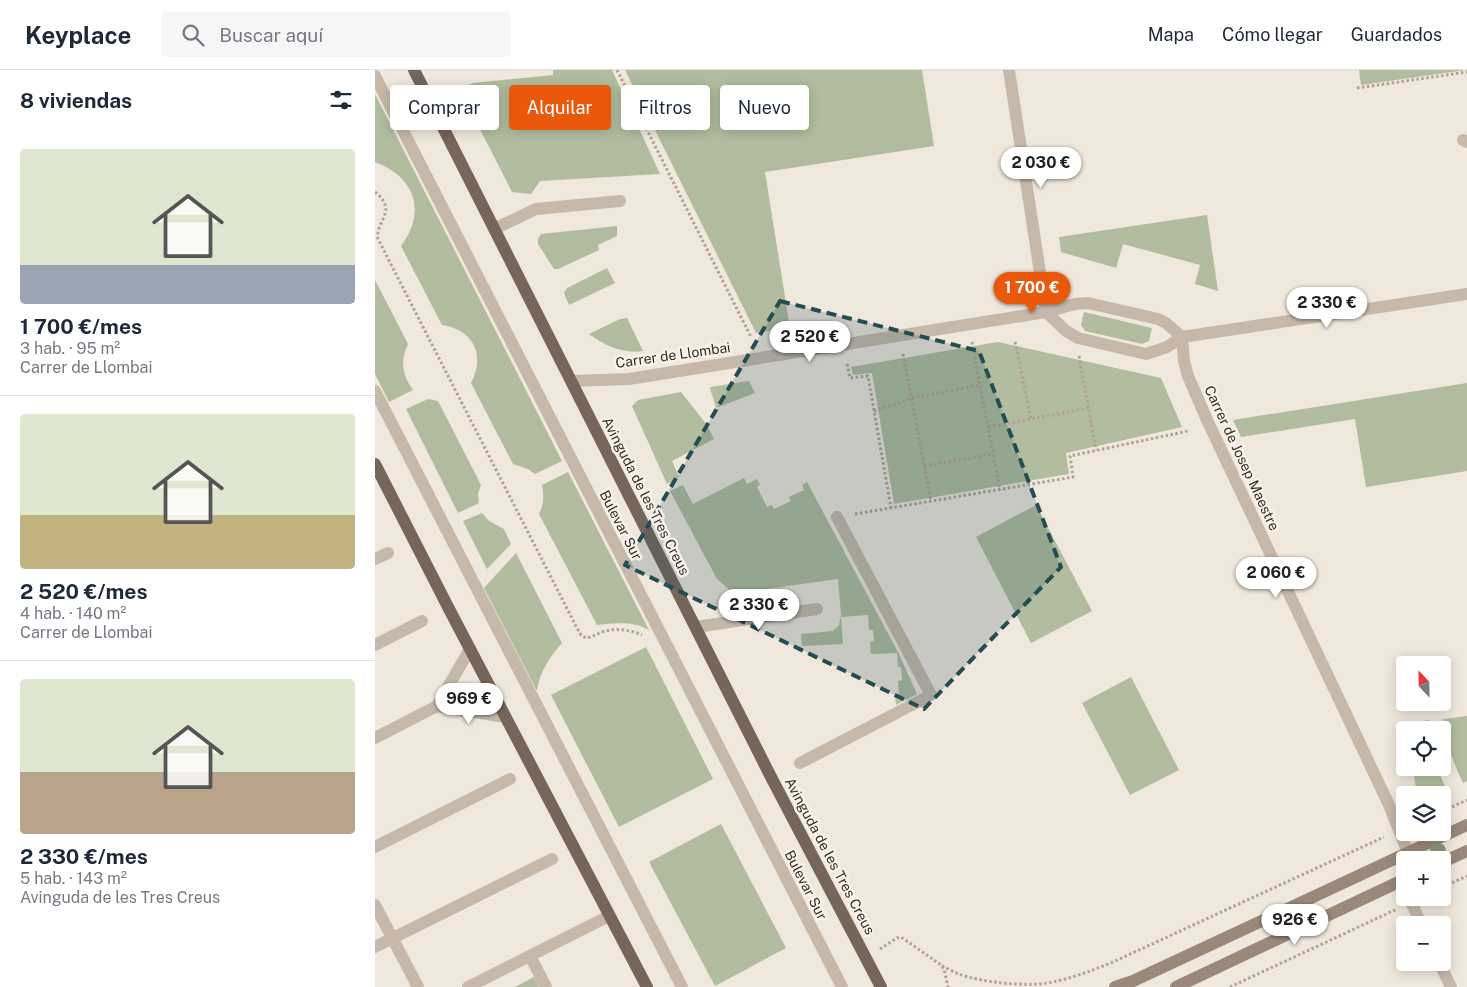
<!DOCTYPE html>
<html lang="es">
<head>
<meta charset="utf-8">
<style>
	:root { --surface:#fff; --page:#f6f6f7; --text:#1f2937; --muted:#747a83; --line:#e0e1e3; --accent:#ea580c }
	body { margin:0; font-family:"Public Sans",sans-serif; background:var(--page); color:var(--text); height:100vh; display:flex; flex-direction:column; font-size:19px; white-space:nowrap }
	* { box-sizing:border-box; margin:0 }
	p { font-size:16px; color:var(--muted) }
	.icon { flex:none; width:28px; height:28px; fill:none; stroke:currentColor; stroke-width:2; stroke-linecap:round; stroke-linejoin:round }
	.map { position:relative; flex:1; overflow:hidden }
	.drawer { display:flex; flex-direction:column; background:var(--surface); width:375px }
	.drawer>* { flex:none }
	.top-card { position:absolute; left:15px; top:15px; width:475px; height:45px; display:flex; gap:10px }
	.needle { width:32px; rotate:338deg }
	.fabs { position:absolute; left:1021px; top:586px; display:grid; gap:10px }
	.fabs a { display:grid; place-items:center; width:55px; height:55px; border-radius:5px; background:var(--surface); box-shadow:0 2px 12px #0003; font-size:25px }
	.price { position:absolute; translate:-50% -42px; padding:0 11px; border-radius:18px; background:#fff; color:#222; font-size:16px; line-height:32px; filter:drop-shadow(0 1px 2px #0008) }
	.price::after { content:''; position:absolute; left:50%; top:30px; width:15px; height:11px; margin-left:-8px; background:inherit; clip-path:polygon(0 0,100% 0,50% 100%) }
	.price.current { background:var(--accent); color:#fff }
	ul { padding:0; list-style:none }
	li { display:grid; align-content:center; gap:10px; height:265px; padding:0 20px }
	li+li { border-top:1px solid var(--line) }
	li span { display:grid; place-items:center; height:155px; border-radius:5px; color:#555 }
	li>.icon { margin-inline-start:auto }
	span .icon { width:90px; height:90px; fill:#fffc; stroke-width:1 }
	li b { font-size:21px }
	h2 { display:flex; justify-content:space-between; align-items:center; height:60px; padding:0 20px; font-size:21px }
	.tag { padding:0 18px; border-radius:5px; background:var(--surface); box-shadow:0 2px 12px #0003; font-size:18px; line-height:45px }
	.tag.current { background:var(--accent); color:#fff }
	header { display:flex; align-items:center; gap:30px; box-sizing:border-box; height:70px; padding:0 25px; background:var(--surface); border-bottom:1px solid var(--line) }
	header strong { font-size:24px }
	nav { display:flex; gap:28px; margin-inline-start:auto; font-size:18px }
	.search { width:350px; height:45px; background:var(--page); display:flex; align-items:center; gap:12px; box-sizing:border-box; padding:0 18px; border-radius:5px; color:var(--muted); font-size:19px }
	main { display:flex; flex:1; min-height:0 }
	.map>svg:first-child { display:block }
	.green { fill:#b1bd9e }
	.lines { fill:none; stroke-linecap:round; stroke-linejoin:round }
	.path { stroke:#b2a394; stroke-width:3; stroke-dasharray:2.5 2.5; stroke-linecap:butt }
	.lane { stroke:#c7b9aa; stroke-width:12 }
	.street { stroke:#c7b9aa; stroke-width:12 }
	.secondary { stroke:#9a887b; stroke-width:12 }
	.primary { stroke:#75655b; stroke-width:12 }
	.tree { fill:#90957d }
	.marked { fill:#224d53; fill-opacity:0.2; stroke:#224d53; stroke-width:4; stroke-dasharray:10 6; stroke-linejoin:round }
	.labels { text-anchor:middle; stroke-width:5; stroke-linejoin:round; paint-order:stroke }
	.street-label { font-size:14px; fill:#352d29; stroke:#f8f2e9 }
</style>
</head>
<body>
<header>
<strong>Keyplace</strong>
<div class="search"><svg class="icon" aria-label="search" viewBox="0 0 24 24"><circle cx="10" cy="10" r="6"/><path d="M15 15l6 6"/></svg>Buscar aquí</div>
<nav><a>Mapa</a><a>Cómo llegar</a><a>Guardados</a></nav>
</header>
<main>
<section class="drawer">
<h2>8 viviendas<svg class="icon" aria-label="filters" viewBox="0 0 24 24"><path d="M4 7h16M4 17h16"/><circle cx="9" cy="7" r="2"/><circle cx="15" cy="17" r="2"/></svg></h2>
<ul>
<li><span style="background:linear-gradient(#dfe7d0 75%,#9aa5b1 0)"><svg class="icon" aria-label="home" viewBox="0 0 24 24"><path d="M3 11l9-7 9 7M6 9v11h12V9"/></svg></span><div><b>1 700 €/mes</b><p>3 hab. · 95 m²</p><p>Carrer de Llombai</p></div></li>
<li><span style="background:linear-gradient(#dfe7d0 65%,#c2b280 0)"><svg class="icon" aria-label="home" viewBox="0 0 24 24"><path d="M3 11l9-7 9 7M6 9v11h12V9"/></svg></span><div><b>2 520 €/mes</b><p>4 hab. · 140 m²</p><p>Carrer de Llombai</p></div></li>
<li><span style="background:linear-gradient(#dfe7d0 60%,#b9a48a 0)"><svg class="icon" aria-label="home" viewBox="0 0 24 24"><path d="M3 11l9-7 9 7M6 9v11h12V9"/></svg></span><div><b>2 330 €/mes</b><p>5 hab. · 143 m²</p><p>Avinguda de les Tres Creus</p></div></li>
</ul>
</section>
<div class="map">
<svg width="1092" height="917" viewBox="0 0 1092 917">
	<rect width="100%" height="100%" fill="#f0e8dd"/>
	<g class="green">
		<polygon points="178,0 237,0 285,104 165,111 156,124 137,122 86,22 86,18 98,13 178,5"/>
		<polygon points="250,0 547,0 559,76 390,102 415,258 381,263"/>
		<polygon points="984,0 1091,0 986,15"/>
		<path d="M0 24 187 391 160 404 153 399 138 394 96 313C111 284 98 260 67 255L26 176C52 141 40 107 0 92Z"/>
		<polygon points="832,145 843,221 820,214 825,195 748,174 741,198 686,182 684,167"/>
		<polygon points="242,156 242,166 223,175 224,180 183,199 179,199 163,174 163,169 166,164"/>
		<polygon points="232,198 240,213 194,235 189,223 192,218"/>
		<path d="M0 210 33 274C25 291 27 305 38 320L14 332 0 304Z"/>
		<polygon points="709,242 777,258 774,271 767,274 710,261 706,255"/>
		<path d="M252 248 268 281C248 284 230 276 214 264L245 249Z"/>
		<polygon points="623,272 786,308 807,357 691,383 694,404 519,434 497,303 478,305 476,297"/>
		<polygon points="374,311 380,323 341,338 335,318 336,317"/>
		<polygon points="1092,313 1092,401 991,417 980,349 866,367 858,350"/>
		<polygon points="306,322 332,355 339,369 297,391 304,407 292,414 257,336 263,330"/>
		<polygon points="53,329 63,331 106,415 103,424 104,433 83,443 31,339"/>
		<path d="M193 402 274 560C259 551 239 553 222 555L164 444C169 434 169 426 167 415Z"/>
		<polygon points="369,408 372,414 382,409 385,415 382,417 392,437 397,435 399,439 416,431 414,427 429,420 427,415 432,412 524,584 542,624 521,635 520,626 524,625 523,611 527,610 526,597 523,597 522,583 496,584 495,572 499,571 498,560 494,560 493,545 466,547 468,574 427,576 426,564 458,561 464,555 466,545 463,509 368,522 356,521 342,509 295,421 308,415 318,434"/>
		<polygon points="661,435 717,541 656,573 601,467"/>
		<polygon points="107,443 114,451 129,459 136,474 112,499 88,451"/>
		<path d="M141 483 187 573C175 587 164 602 162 621L109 518Z"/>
		<polygon points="271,577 338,709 244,757 176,625"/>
		<polygon points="756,607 804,700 755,725 707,633"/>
		<path d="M1092 646V711L1088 713C1078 692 1070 672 1068 649Z"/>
		<polygon points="1054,650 1056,660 1032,660 1031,654"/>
		<polygon points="1038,698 1062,698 1072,721 1056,725 1042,725"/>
		<polygon points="346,754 411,878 340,916 274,792"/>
		<polygon points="159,907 164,917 140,917"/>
	</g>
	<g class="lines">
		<g class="path">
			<polyline points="242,0 376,267"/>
			<polyline points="982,18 1092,2"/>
			<path d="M0 122C24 141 0 151 3 169L202 558 206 565 211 568C218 567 223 563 230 561 242 558 256 560 267 565"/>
			<polyline points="597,272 625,420"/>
			<polyline points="640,272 656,349"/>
			<polyline points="528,284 556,431"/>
			<polyline points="704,286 721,380"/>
			<polyline points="472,294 475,308 493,306 516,438"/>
			<polyline points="499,341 537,328 605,315"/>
			<polyline points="613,357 714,338"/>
			<polyline points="549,396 618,384"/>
			<polyline points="480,444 698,407 695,386 813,361"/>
			<polyline points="1068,741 1092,730"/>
			<polyline points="1068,817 1092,806"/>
			<polyline points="505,879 522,868 526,867 566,895 569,899 573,917"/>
			<path d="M567 896C572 898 578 902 584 904 604 912 651 917 672 913 695 909 716 901 738 892L1009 767"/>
			<polyline points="855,917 1022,839"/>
		</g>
		<g class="lane">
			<polyline points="0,6 467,917"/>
			<polyline points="119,159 161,139 245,131"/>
			<polyline points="0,321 307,917"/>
		</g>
		<g class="street">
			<polyline points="1088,70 1092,72"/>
			<polyline points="807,267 791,253 783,249 713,233 700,234 671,242 691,261 703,268 771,284 792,277 807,267 1092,224"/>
			<polyline points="807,267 809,291 813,306 832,350 1014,735 1033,783 1032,790"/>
			<polyline points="197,311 254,309 671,242 634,0"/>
			<polyline points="0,489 13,483"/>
			<polyline points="321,557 442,539"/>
			<polyline points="0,575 47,551"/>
			<polyline points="62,636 130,647"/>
			<polyline points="0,668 62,636 95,579"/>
			<polyline points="425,693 556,625 462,447"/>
			<polyline points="0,777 135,709"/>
			<polyline points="1030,798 1027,810 1030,817"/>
			<polyline points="1034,828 1047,855"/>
			<polyline points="0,835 43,917"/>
			<polyline points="0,877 177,789"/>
			<polyline points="155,886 171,917"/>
			<polyline points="1064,892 1076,917"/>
			<polyline points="93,917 234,846"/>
		</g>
		<g class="secondary">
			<polyline points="1068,792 1092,781"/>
			<polyline points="740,917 758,911 1092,755"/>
			<polyline points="801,917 1030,809"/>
		</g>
		<g class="primary">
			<polyline points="39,0 396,707 506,917"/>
			<polyline points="0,394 73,537 272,917"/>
		</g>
	</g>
	<circle class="tree" cx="1063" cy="781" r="8"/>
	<path class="marked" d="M405 231 604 281 686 497 549 639 250 495Z"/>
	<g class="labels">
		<g class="street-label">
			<text transform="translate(298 285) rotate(-8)" y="5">Carrer de Llombai</text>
			<text transform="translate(867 388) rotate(65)" y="5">Carrer de Josep Maestre</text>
			<text transform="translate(271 426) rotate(63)" y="5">Avinguda de les Tres Creus</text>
			<text transform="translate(246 455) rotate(63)" y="5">Bulevar Sur</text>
			<text transform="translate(455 786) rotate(62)" y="5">Avinguda de les Tres Creus</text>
			<text transform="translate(431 815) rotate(63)" y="5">Bulevar Sur</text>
		</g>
	</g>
</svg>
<div class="fabs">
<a><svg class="needle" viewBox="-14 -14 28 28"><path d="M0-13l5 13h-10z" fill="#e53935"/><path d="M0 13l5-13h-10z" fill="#747a83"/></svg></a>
<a><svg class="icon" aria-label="locate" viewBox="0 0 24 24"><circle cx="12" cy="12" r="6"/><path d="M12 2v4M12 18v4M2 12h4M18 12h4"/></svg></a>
<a><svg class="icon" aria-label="layers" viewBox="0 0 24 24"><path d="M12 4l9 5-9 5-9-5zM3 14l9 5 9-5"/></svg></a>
<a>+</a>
<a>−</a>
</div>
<b class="price" style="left:666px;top:119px">2 030 €</b>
<b class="price current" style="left:657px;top:244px">1 700 €</b>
<b class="price" style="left:952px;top:259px">2 330 €</b>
<b class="price" style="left:435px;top:293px">2 520 €</b>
<b class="price" style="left:901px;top:529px">2 060 €</b>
<b class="price" style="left:384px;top:561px">2 330 €</b>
<b class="price" style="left:94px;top:655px">969 €</b>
<b class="price" style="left:920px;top:876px">926 €</b>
<div class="top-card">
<a class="tag">Comprar</a>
<a class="tag current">Alquilar</a>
<a class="tag">Filtros</a>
<a class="tag">Nuevo</a>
</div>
</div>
</main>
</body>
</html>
